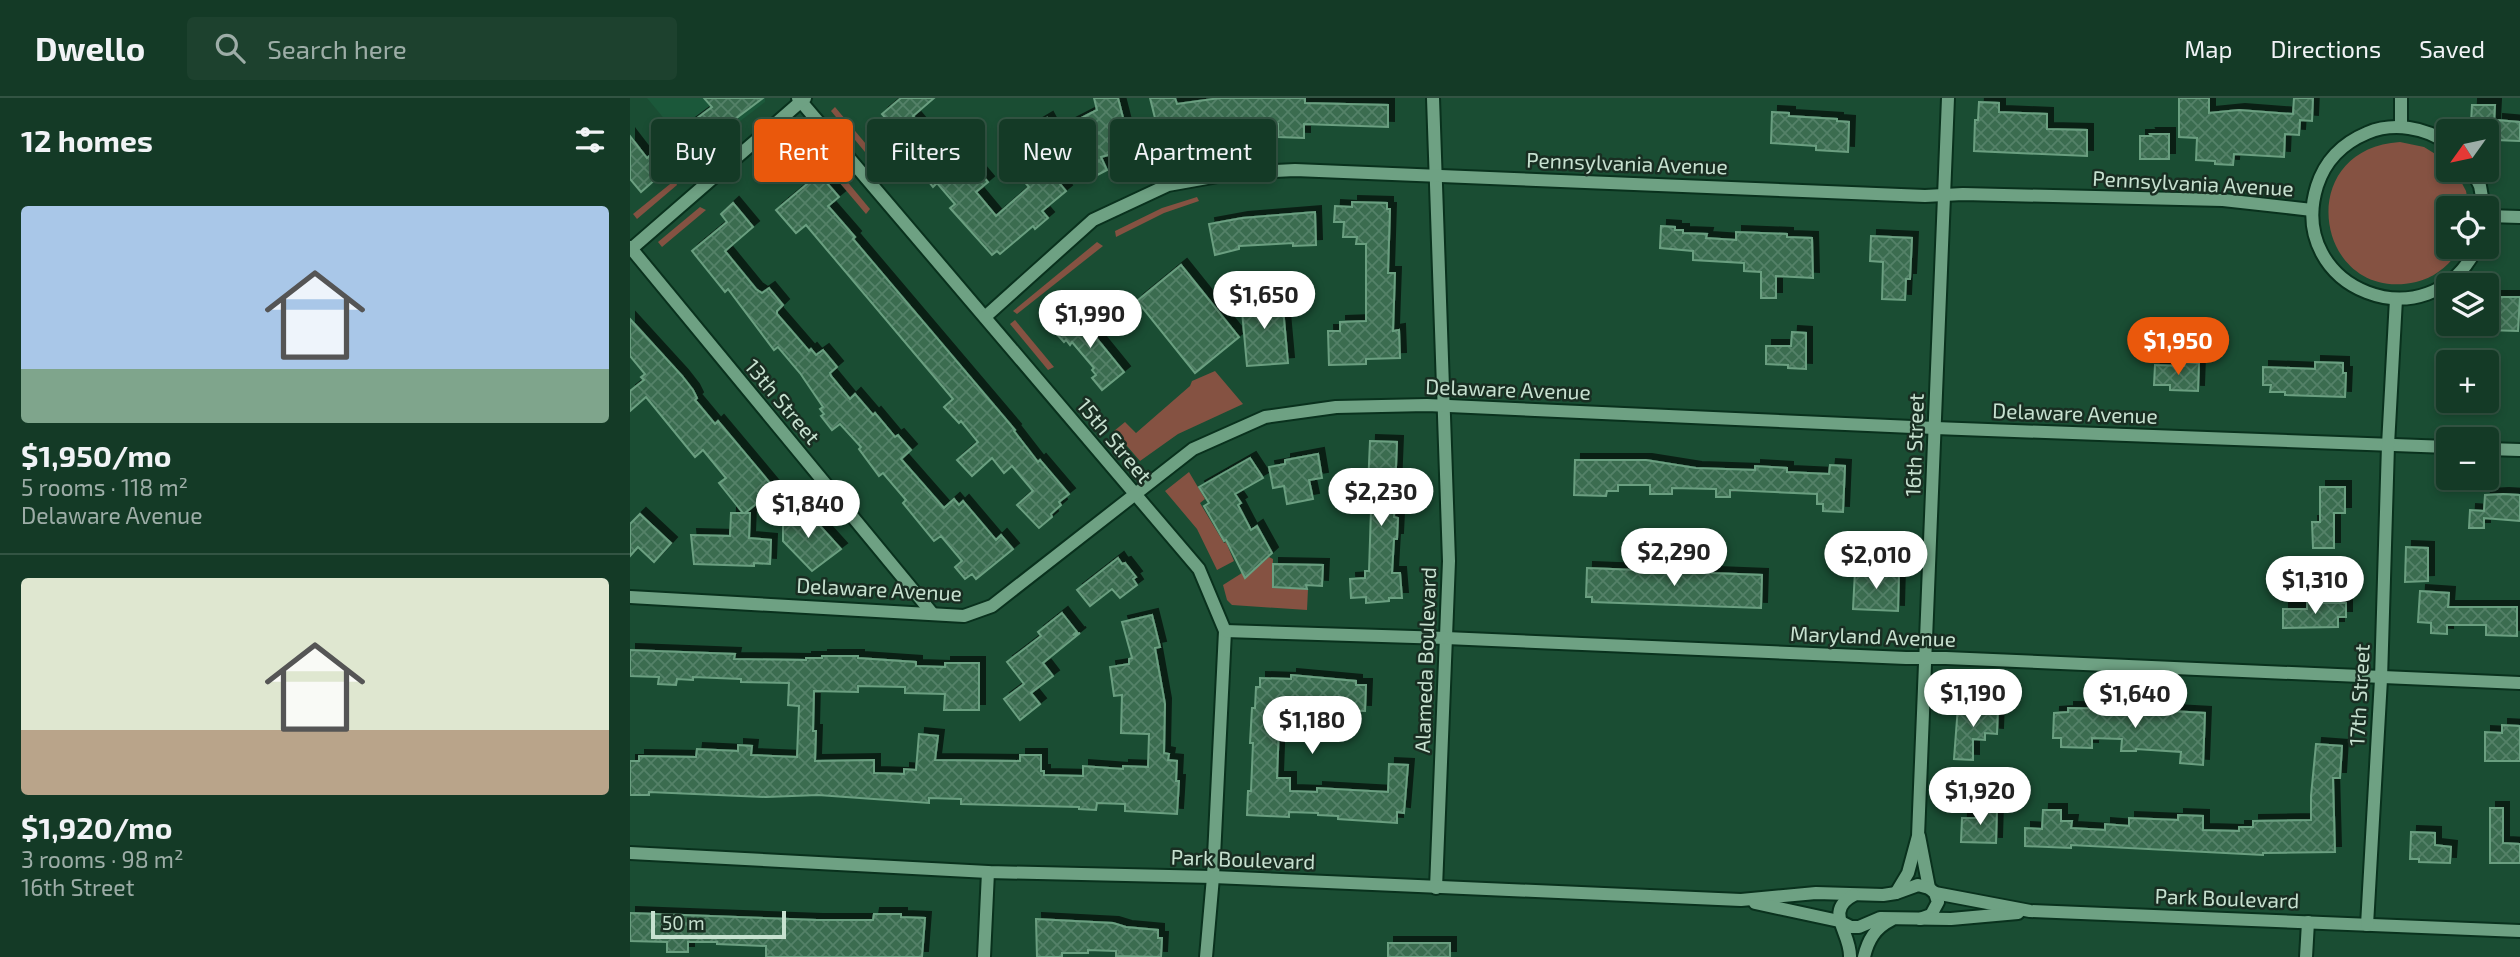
<!DOCTYPE html>
<html lang="en">
<head>
<meta charset="utf-8">
<style>
	:root { --surface:#143a26; --page:#1d412e; --text:#f1f3f6; --muted:#9dada7; --line:#335443; --accent:#ea580c }
	body { margin:0; font-family:"Exo 2",sans-serif; background:var(--page); color:var(--text); height:100vh; display:flex; flex-direction:column; font-size:26px; white-space:nowrap }
	* { box-sizing:border-box; margin:0 }
	p { font-size:23px; color:var(--muted) }
	.icon { flex:none; width:38px; height:38px; fill:none; stroke:currentColor; stroke-width:2; stroke-linecap:round; stroke-linejoin:round }
	.map { position:relative; flex:1; overflow:hidden }
	.panel { display:flex; flex-direction:column; background:var(--surface); width:630px }
	.panel>* { flex:none }
	.top-card { position:absolute; left:21px; top:21px; width:665px; height:63px; display:flex; gap:14px }
	.needle { width:46px; rotate:237deg }
	.tools { position:absolute; left:1806px; top:21px; display:grid; gap:14px }
	.tools a { display:grid; place-items:center; width:63px; height:63px; border-radius:7px; background:var(--surface); box-shadow:0 4px 10px #0003,0 0 0 2px var(--line); font-size:35px }
	.scale { position:absolute; left:21px; bottom:18px; width:135px; box-sizing:border-box; padding-left:7px; border:4px solid #c7e1d0; border-top:0; font-size:19px; line-height:24px; white-space:nowrap; color:#c7e1d0; -webkit-text-stroke:5px #192e22; paint-order:stroke }
	.price { position:absolute; translate:-50% -60px; padding:0 16px; border-radius:24px; background:#fff; color:#222; font-size:23px; line-height:46px; filter:drop-shadow(0 2px 4px #0008) }
	.price::after { content:''; position:absolute; left:50%; top:42px; width:21px; height:16px; margin-left:-10px; background:inherit; clip-path:polygon(0 0,100% 0,50% 100%) }
	.price.current { background:var(--accent); color:#fff }
	ul { padding:0; list-style:none }
	li { display:grid; align-content:center; gap:14px; height:371px; padding:0 21px }
	li+li { border-top:2px solid var(--line) }
	li span { display:grid; place-items:center; height:217px; border-radius:7px; color:#555 }
	li>.icon { margin-inline-start:auto }
	span .icon { width:126px; height:126px; fill:#fffc; stroke-width:1 }
	li b { font-size:30px }
	h2 { display:flex; justify-content:space-between; align-items:center; height:84px; padding:0 21px; font-size:30px }
	.chip { padding:0 24px; border-radius:7px; background:var(--surface); box-shadow:0 4px 10px #0003,0 0 0 2px var(--line); font-size:24px; line-height:63px }
	.chip.current { background:var(--accent); color:#fff }
	header { display:flex; align-items:center; gap:42px; box-sizing:border-box; height:98px; padding:0 35px; background:var(--surface); border-bottom:2px solid var(--line) }
	header strong { font-size:33px }
	nav { display:flex; gap:38px; margin-inline-start:auto; font-size:24px }
	.search { width:490px; height:63px; background:var(--page); display:flex; align-items:center; gap:18px; box-sizing:border-box; padding:0 24px; border-radius:7px; color:var(--muted); font-size:26px }
	main { display:flex; flex:1; min-height:0 }
	.map>svg:first-child { display:block }
	.built { fill:#1b583a }
	.grass { fill:#855242 }
	.building { fill:url(#building-cross-hatch); stroke:#6b9f80; stroke-width:2; filter:url(#shadow) }
	.lines { fill:none; stroke-linecap:round; stroke-linejoin:round }
	.minor-casing { stroke:#09311d; stroke-width:16 }
	.minor { stroke:#6ea183; stroke-width:12 }
	.labels { text-anchor:middle; stroke-width:5; stroke-linejoin:round; paint-order:stroke }
	.street-label { font-size:21px; fill:#c7e1d0; stroke:#192e22 }
</style>
</head>
<body>
<header>
<strong>Dwello</strong>
<div class="search"><svg class="icon" aria-label="search" viewBox="0 0 24 24"><circle cx="10" cy="10" r="6"/><path d="M15 15l6 6"/></svg>Search here</div>
<nav><a>Map</a><a>Directions</a><a>Saved</a></nav>
</header>
<main>
<section class="panel">
<h2>12 homes<svg class="icon" aria-label="filters" viewBox="0 0 24 24"><path d="M4 7h16M4 17h16"/><circle cx="9" cy="7" r="2"/><circle cx="15" cy="17" r="2"/></svg></h2>
<ul>
<li><span style="background:linear-gradient(#a9c7e8 75%,#7fa58c 0)"><svg class="icon" aria-label="home" viewBox="0 0 24 24"><path d="M3 11l9-7 9 7M6 9v11h12V9"/></svg></span><div><b>$1,950/mo</b><p>5 rooms · 118 m²</p><p>Delaware Avenue</p></div></li>
<li><span style="background:linear-gradient(#dfe7d0 70%,#b9a48a 0)"><svg class="icon" aria-label="home" viewBox="0 0 24 24"><path d="M3 11l9-7 9 7M6 9v11h12V9"/></svg></span><div><b>$1,920/mo</b><p>3 rooms · 98 m²</p><p>16th Street</p></div></li>
</ul>
</section>
<div class="map">
<svg width="1890" height="859" viewBox="0 0 1890 859">
	<defs>
		<pattern id="building-cross-hatch" width="8" height="8" patternUnits="userSpaceOnUse" patternTransform="scale(1.75)"><rect width="8" height="8" fill="#3a6c50"/><path d="M0 0l8 8M0 8l8-8" fill="none" stroke="#558168"/></pattern>
		<filter id="shadow"><feDropShadow dx="6" dy="-6" stdDeviation="0" flood-color="#0009"/></filter>
	</defs>
	<rect width="100%" height="100%" fill="#1a4d33"/>
	<polygon class="built" points="17,0 135,0 135,4 65,58"/>
	<g class="grass">
		<polygon points="205,9 241,52 235,54 201,13"/>
		<polygon points="176,34 240,111 236,116 170,38"/>
		<path d="M1770 44 1794 49 1815 62 1818 65V72H1825L1836 93 1839 110H1818V149H1831C1821 166 1805 180 1786 184 1686 207 1660 51 1770 44Z"/>
		<polygon points="45,82 47,87 7,121 3,116"/>
		<polygon points="567,99 569,103 534,115 486,139 485,133 532,110"/>
		<polygon points="70,109 76,112 32,149 28,144"/>
		<polygon points="467,144 473,148 387,216 383,213"/>
		<polygon points="385,222 424,269 418,272 380,226"/>
		<polygon points="585,273 613,306 548,336 510,363 484,333 495,324 506,335 560,288 562,283"/>
		<polygon points="559,374 575,401 570,405 594,445 596,444 604,463 587,472 567,431 535,393"/>
		<polygon points="639,459 643,461 642,490 678,491 677,512 602,507 597,502 593,487 612,475 615,480"/>
	</g>
	<g class="building">
		<polygon points="74,0 133,0 72,46 58,27 82,9"/>
		<polygon points="271,0 304,0 283,18 304,43 316,34 358,84 346,94 366,118 399,89 381,68 401,51 436,93 412,113 418,120 405,131 403,128 370,156 367,153 362,157 320,110 325,106 307,85 303,89 292,75 296,73 292,68 295,66 275,43 268,49 257,35 261,31 258,27 260,25 252,16"/>
		<polygon points="464,0 488,0 501,51 471,59 477,72 454,84 428,32 467,12"/>
		<polygon points="520,0 545,0 547,6 590,0 675,0 675,5 758,7 758,29 674,26 674,40 648,39 648,26 619,26 619,32 582,32 583,38 532,48"/>
		<polygon points="1549,0 1579,0 1579,15 1609,12 1663,16 1664,0 1683,0 1682,23 1670,22 1669,37 1655,36 1654,59 1604,56 1603,67 1585,66 1585,63 1566,62 1567,40 1549,39"/>
		<polygon points="1349,4 1369,5 1369,14 1417,16 1417,31 1457,32 1457,58 1344,53 1345,22 1348,22"/>
		<polygon points="1842,7 1865,7 1864,27 1841,26"/>
		<polygon points="1142,14 1159,15 1159,18 1207,21 1207,23 1219,24 1218,54 1186,52 1186,48 1141,45"/>
		<polygon points="417,20 426,37 403,50 393,34"/>
		<polygon points="1867,22 1890,24 1890,43 1866,42"/>
		<polygon points="1520,36 1539,36 1539,61 1510,61 1510,38 1521,38"/>
		<polygon points="0,38 17,60 30,49 44,65 11,94 0,81"/>
		<polygon points="189,76 209,99 198,108 225,139 223,141 385,332 384,333 408,364 410,362 439,396 429,404 431,407 421,416 422,419 409,430 387,407 403,393 382,368 374,375 362,360 342,378 327,362 348,344 331,323 329,325 314,309 323,301 176,127 166,135 146,112"/>
		<polygon points="722,104 757,105 757,111 760,111 758,175 765,175 763,233 769,232 770,260 736,261 736,266 699,267 698,233 710,233 710,224 736,223 736,146 726,146 727,139 713,139 714,124 704,124 705,108 722,109"/>
		<polygon points="103,105 123,129 95,153 126,191 132,195 139,190 153,207 147,213 147,216 179,253 181,251 186,257 193,252 207,269 200,275 201,278 220,301 225,296 243,317 245,315 265,339 268,337 281,352 271,361 314,410 324,401 329,407 333,403 366,442 371,437 383,451 346,481 342,476 335,481 325,469 332,463 311,438 304,443 273,405 276,402 253,375 249,378 229,351 231,349 210,326 202,332 191,318 194,316 190,311 193,309 170,275 148,249 144,252 98,191 95,194 62,153 97,124 91,116"/>
		<polygon points="685,114 686,147 663,148 663,145 609,148 609,151 585,157 579,126 612,120"/>
		<polygon points="1031,128 1045,129 1045,132 1053,132 1053,135 1077,136 1076,140 1106,142 1106,134 1157,136 1157,139 1182,140 1183,180 1146,178 1146,200 1131,200 1131,174 1114,173 1114,165 1063,162 1063,153 1030,150"/>
		<polygon points="1241,138 1282,140 1280,181 1276,181 1275,202 1252,201 1253,164 1240,163"/>
		<polygon points="551,167 609,239 565,275 507,203"/>
		<polygon points="652,199 658,265 617,268 611,202"/>
		<polygon points="1857,199 1890,199 1888,233 1857,232"/>
		<polygon points="446,215 494,274 472,292 462,280 466,277 462,272 464,270 442,244 440,247 436,242 434,244 424,233"/>
		<polygon points="0,221 52,278 63,292 67,300 65,302 85,326 88,323 145,391 115,415 120,415 119,440 141,442 140,466 124,465 124,468 64,466 61,437 100,438 101,415 113,415 89,385 96,380 73,352 65,359 16,299 0,313 0,293 14,282 11,279 15,276 0,258"/>
		<polygon points="1162,234 1176,235 1176,271 1158,270 1158,267 1136,266 1136,248 1161,248"/>
		<polygon points="1555,264 1569,265 1568,293 1540,292 1540,287 1524,287 1525,267 1554,268"/>
		<polygon points="1685,264 1713,265 1713,275 1716,275 1715,299 1655,297 1655,294 1640,294 1641,287 1633,287 1633,269 1685,271"/>
		<polygon points="740,343 767,344 764,419 768,420 767,441 764,441 762,475 770,475 772,500 759,500 759,503 736,505 736,499 721,500 720,481 735,480 735,473 739,473 741,412 737,412"/>
		<polygon points="688,356 692,380 679,382 683,401 657,406 654,388 643,390 639,369 655,366 655,362"/>
		<polygon points="620,360 633,380 605,396 611,405 608,407 621,432 627,428 642,455 615,480 596,442 594,443 574,408 579,405 569,389"/>
		<polygon points="945,362 1016,362 1066,370 1125,372 1125,368 1157,370 1157,374 1199,376 1200,367 1215,368 1213,414 1193,413 1193,406 1187,406 1187,396 1100,392 1100,399 1086,399 1086,391 1042,390 1042,396 1020,396 1020,387 988,387 988,393 977,393 976,398 944,397"/>
		<polygon points="1690,389 1715,389 1715,415 1704,415 1704,450 1683,450 1682,424 1690,424"/>
		<polygon points="1873,396 1890,397 1890,423 1854,420 1854,430 1839,430 1840,412 1854,413 1855,397"/>
		<polygon points="173,409 211,451 182,473 153,443 153,426"/>
		<polygon points="10,416 41,445 24,464 8,449 0,458 0,426"/>
		<polygon points="1776,449 1798,450 1798,483 1775,484"/>
		<polygon points="488,460 492,466 495,465 506,479 503,481 507,487 490,500 482,491 460,508 447,492"/>
		<polygon points="643,466 693,467 692,488 676,487 677,491 643,489"/>
		<polygon points="957,470 1132,477 1131,510 962,504 962,499 956,499"/>
		<polygon points="1225,473 1269,475 1268,513 1223,511"/>
		<polygon points="1790,493 1819,495 1818,509 1887,509 1887,538 1856,537 1856,527 1817,527 1817,536 1801,535 1801,525 1788,524"/>
		<polygon points="1677,505 1716,505 1716,519 1708,519 1708,529 1653,530 1653,511 1677,511"/>
		<polygon points="432,515 447,534 443,537 450,535 413,565 423,578 401,595 410,606 390,622 374,601 394,586 377,564 411,538 408,534"/>
		<polygon points="522,517 530,549 525,550 535,606 534,655 539,656 538,662 547,663 546,683 549,683 547,716 495,713 495,706 467,705 466,712 449,711 449,709 331,706 331,701 299,700 299,705 188,697 136,699 19,694 19,697 0,697 0,663 9,663 9,658 66,659 67,651 108,653 108,647 122,648 121,657 167,659 169,608 158,607 159,585 111,584 111,581 63,579 63,582 47,581 46,587 28,586 29,579 0,578 0,552 105,556 104,561 176,562 176,560 192,560 192,558 228,558 228,560 286,564 286,568 315,569 315,565 349,565 349,612 314,612 315,596 275,595 275,589 228,588 228,594 184,593 183,633 186,633 185,663 244,662 244,675 274,676 274,671 286,672 289,636 308,638 305,662 390,663 390,657 411,657 411,673 414,673 414,677 453,678 453,668 493,671 493,668 518,669 519,636 491,635 492,597 484,598 480,569 499,566 499,561 502,560 492,524"/>
		<polygon points="661,577 726,583 726,587 736,587 735,613 700,612 700,608 670,606 670,609 655,608 655,627 649,627 647,680 660,680 660,693 687,694 687,690 758,694 759,666 778,667 774,715 767,714 767,725 708,721 708,718 688,717 688,715 659,714 659,719 617,717 618,693 621,693 623,645 620,645 622,610 625,610 626,589 630,589 630,580 661,581"/>
		<polygon points="1328,608 1368,610 1367,636 1355,635 1355,642 1343,641 1343,662 1324,661"/>
		<polygon points="1438,610 1506,611 1575,615 1573,667 1550,665 1551,654 1506,651 1506,653 1491,653 1492,641 1462,640 1462,650 1431,649 1431,640 1423,640 1424,615 1438,614"/>
		<polygon points="1872,627 1890,628 1890,663 1855,663 1855,634 1872,635"/>
		<polygon points="1686,646 1712,648 1710,680 1703,680 1705,754 1633,755 1633,757 1441,747 1441,750 1395,748 1395,730 1412,731 1413,712 1431,712 1431,723 1442,723 1441,730 1475,732 1475,726 1499,728 1499,720 1548,722 1548,717 1573,718 1573,732 1609,733 1609,729 1623,729 1623,723 1681,722 1681,698"/>
		<polygon points="1860,710 1873,710 1873,745 1890,746 1890,765 1860,765"/>
		<polygon points="1348,711 1367,711 1366,745 1331,744 1332,720 1347,720"/>
		<polygon points="1781,734 1805,735 1805,747 1821,749 1820,765 1789,764 1789,761 1780,761"/>
		<polygon points="0,815 187,822 243,822 244,816 271,816 271,819 295,820 292,859 136,859 136,848 87,846 87,844 58,844 58,854 37,854 37,844 0,843"/>
		<polygon points="406,821 483,825 496,829 528,832 528,840 532,840 531,859 486,858 486,853 458,852 458,855 432,855 432,859 407,859"/>
		<rect x="758" y="845" width="62" height="14"/>
	</g>
	<g class="lines">
		<defs>
			<g id="minor">
				<polyline points="168,0 569,471 595,533 583,779 576,859"/>
				<polyline points="803,0 819,463 806,790"/>
				<polyline points="1771,29 1771,0"/>
				<path d="M1818 46C1796 29 1763 24 1737 35 1713 45 1695 63 1687 88 1655 191 1799 248 1847 149"/>
				<polyline points="1842,72 1850,88 1854,110"/>
				<polyline points="1857,118 1890,119"/>
				<polyline points="0,149 302,515"/>
				<polyline points="0,152 175,0"/>
				<polyline points="355,219 463,122 538,87 605,75 665,72 1295,98 1333,96 1593,102 1682,112"/>
				<polyline points="1857,351 1890,352"/>
				<polyline points="0,499 334,518 362,508 563,351 635,319 706,309 797,307 1305,330 1818,349"/>
				<polyline points="595,533 816,540 1276,560 1316,560 1890,585"/>
				<polyline points="1289,738 1299,790"/>
				<polyline points="0,755 358,774 583,779 1111,802 1186,795 1253,797 1266,795 1288,787 1299,790 1305,795 1308,804 1301,817 1290,821"/>
				<polyline points="1266,795 1278,775 1288,738 1318,0"/>
				<polyline points="1305,795 1400,813 1890,833"/>
				<polyline points="1125,805 1209,823 1221,829 1229,829 1250,820 1321,821 1388,815"/>
				<polyline points="1737,827 1751,581 1758,347 1766,201"/>
				<polyline points="354,859 358,774"/>
				<path d="M1220 859C1221 834 1193 813 1224 797"/>
				<path d="M1234 859C1238 842 1245 830 1261 822"/>
				<polyline points="1676,859 1678,824"/>
			</g>
		</defs>
		<use href="#minor" class="minor-casing"/>
		<use href="#minor" class="minor"/>
	</g>
	<g class="labels">
		<g class="street-label">
			<text transform="translate(997 66) rotate(2)" y="7">Pennsylvania Avenue</text>
			<text transform="translate(1563 86) rotate(3)" y="7">Pennsylvania Avenue</text>
			<text transform="translate(878 292) rotate(2)" y="7">Delaware Avenue</text>
			<text transform="translate(152 304) rotate(50)" y="7">13th Street</text>
			<text transform="translate(1445 316) rotate(2)" y="7">Delaware Avenue</text>
			<text transform="translate(484 343) rotate(50)" y="7">15th Street</text>
			<text transform="translate(1285 347) rotate(-88)" y="7">16th Street</text>
			<text transform="translate(249 492) rotate(3)" y="7">Delaware Avenue</text>
			<text transform="translate(1243 539) rotate(2)" y="7">Maryland Avenue</text>
			<text transform="translate(796 562) rotate(-88)" y="7">Alameda Boulevard</text>
			<text transform="translate(1730 597) rotate(-87)" y="7">17th Street</text>
			<text transform="translate(613 762) rotate(2)" y="7">Park Boulevard</text>
			<text transform="translate(1597 801) rotate(2)" y="7">Park Boulevard</text>
		</g>
	</g>
</svg>
<div class="tools">
<a><svg class="needle" viewBox="-14 -14 28 28"><path d="M0-13l5 13h-10z" fill="#e53935"/><path d="M0 13l5-13h-10z" fill="#9dada7"/></svg></a>
<a><svg class="icon" aria-label="locate" viewBox="0 0 24 24"><circle cx="12" cy="12" r="6"/><path d="M12 2v4M12 18v4M2 12h4M18 12h4"/></svg></a>
<a><svg class="icon" aria-label="layers" viewBox="0 0 24 24"><path d="M12 4l9 5-9 5-9-5zM3 14l9 5 9-5"/></svg></a>
<a>+</a>
<a>−</a>
</div>
<div class="scale">50 m</div>
<b class="price" style="left:634px;top:233px">$1,650</b>
<b class="price" style="left:460px;top:252px">$1,990</b>
<b class="price current" style="left:1548px;top:279px">$1,950</b>
<b class="price" style="left:751px;top:430px">$2,230</b>
<b class="price" style="left:178px;top:442px">$1,840</b>
<b class="price" style="left:1044px;top:490px">$2,290</b>
<b class="price" style="left:1246px;top:493px">$2,010</b>
<b class="price" style="left:1685px;top:518px">$1,310</b>
<b class="price" style="left:1343px;top:631px">$1,190</b>
<b class="price" style="left:1505px;top:632px">$1,640</b>
<b class="price" style="left:682px;top:658px">$1,180</b>
<b class="price" style="left:1350px;top:729px">$1,920</b>
<div class="top-card">
<a class="chip">Buy</a>
<a class="chip current">Rent</a>
<a class="chip">Filters</a>
<a class="chip">New</a>
<a class="chip">Apartment</a>
</div>
</div>
</main>
</body>
</html>
